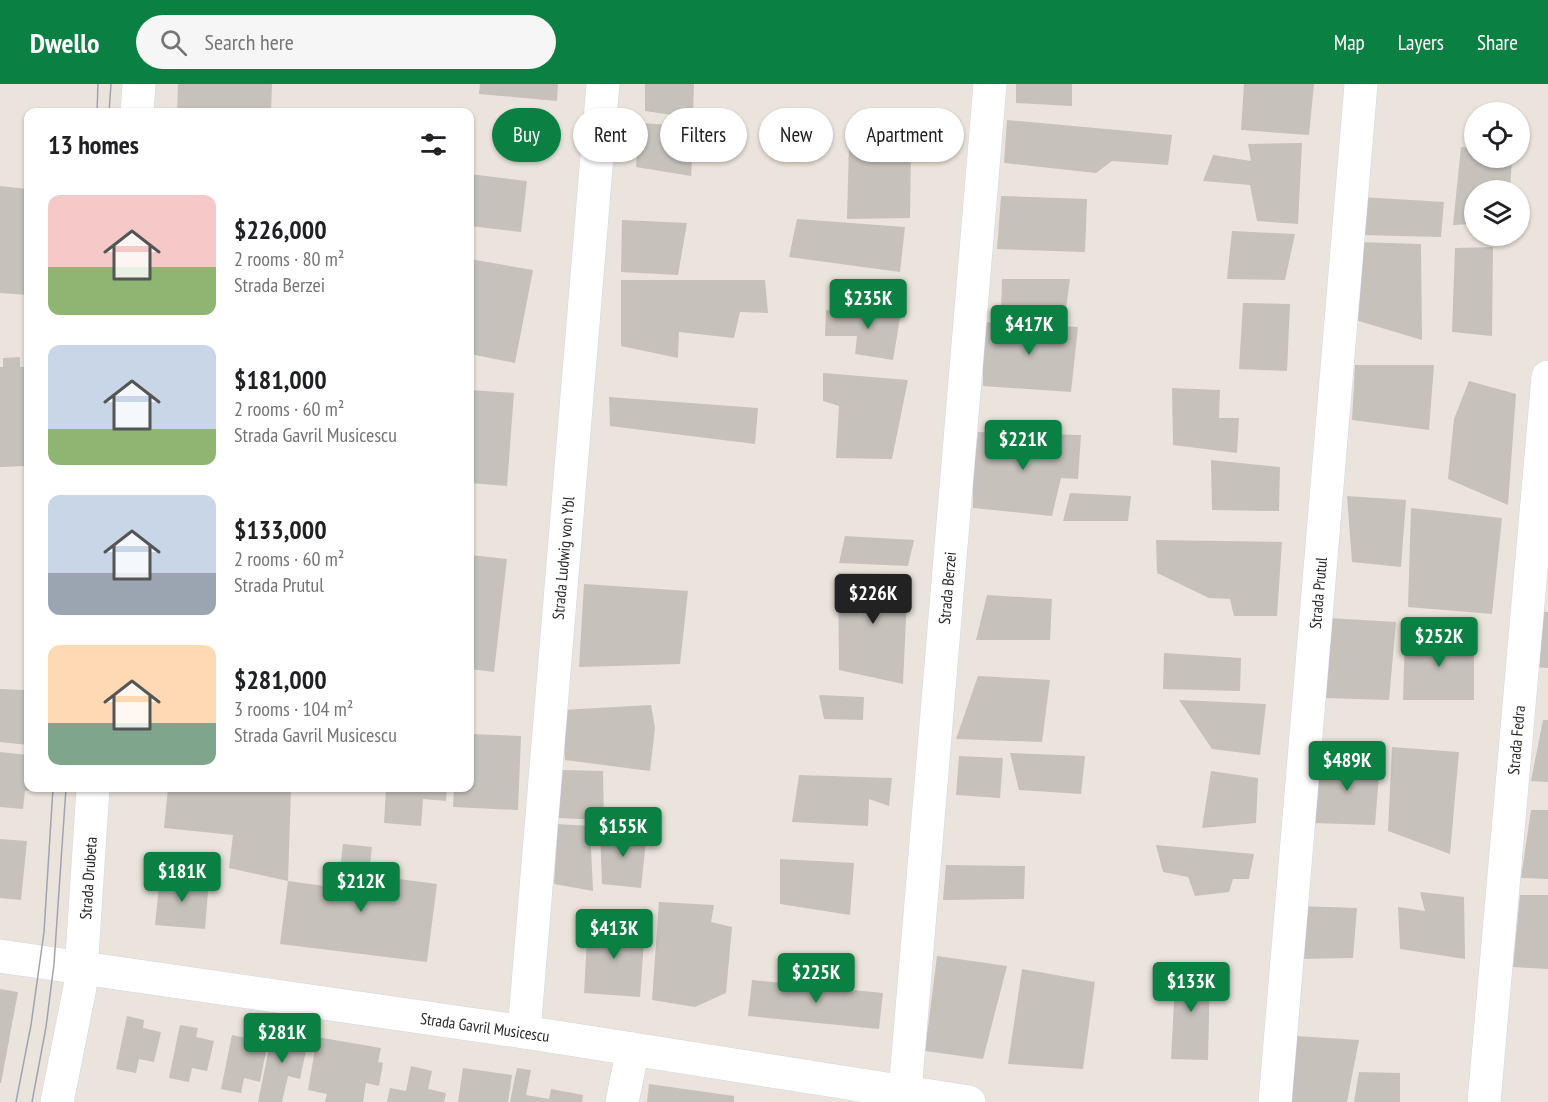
<!DOCTYPE html>
<html lang="en">
<head>
<meta charset="utf-8">
<style>
	:root { --surface:#fff; --page:#f6f6f6; --text:#202124; --muted:#757577; --accent:#0b8043 }
	body { margin:0; font-family:"PT Sans Narrow",sans-serif; background:var(--page); color:var(--text); height:100vh; display:flex; flex-direction:column; font-size:22px; white-space:nowrap }
	* { box-sizing:border-box; margin:0 }
	p { font-size:20px; color:var(--muted) }
	.icon { flex:none; width:33px; height:33px; fill:none; stroke:currentColor; stroke-width:2; stroke-linecap:round; stroke-linejoin:round }
	.map { position:relative; flex:1; overflow:hidden }
	.drawer { position:absolute; left:24px; top:24px; width:450px; height:684px; display:flex; flex-direction:column; background:var(--surface); border-radius:12px; box-shadow:0 2px 4px #0004 }
	.drawer>* { flex:none }
	.banner { position:absolute; left:492px; top:24px; width:570px; height:54px; display:flex; gap:12px }
	.tools { position:absolute; left:1464px; top:18px; display:grid; gap:12px }
	.tools a { display:grid; place-items:center; width:66px; height:66px; border-radius:50%; background:var(--surface); box-shadow:0 2px 4px #0004; font-size:30px }
	.price { position:absolute; translate:-50% -51px; padding:0 14px; border-radius:6px; background:var(--accent); color:#fff; font-size:20px; line-height:39px; filter:drop-shadow(0 2px 3px #0008) }
	.price::after { content:''; position:absolute; left:50%; top:36px; width:18px; height:14px; margin-left:-9px; background:inherit; clip-path:polygon(0 0,100% 0,50% 100%) }
	.price.selected { background:#222; color:#fff }
	ul { padding:0; list-style:none }
	li { display:flex; align-items:center; gap:18px; height:150px; padding:0 24px }
	li span { display:grid; place-items:center; flex:none; width:168px; height:120px; border-radius:12px; color:#555 }
	li>.icon { margin-inline-start:auto }
	span .icon { width:72px; height:72px; fill:#fffc; stroke-width:1 }
	li b { font-size:26px }
	h2 { display:flex; justify-content:space-between; align-items:center; height:72px; padding:0 24px; font-size:26px }
	.chip { padding:0 21px; border-radius:27px; background:var(--surface); box-shadow:0 2px 4px #0004; font-size:21px; line-height:54px }
	.chip.selected { background:var(--accent); color:#fff }
	header { display:flex; align-items:center; gap:36px; box-sizing:border-box; height:84px; padding:0 30px; background:var(--accent); color:#fff }
	header strong { font-size:28px }
	nav { display:flex; gap:33px; margin-inline-start:auto; font-size:21px }
	.search { width:420px; height:54px; background:var(--page); display:flex; align-items:center; gap:15px; box-sizing:border-box; padding:0 21px; border-radius:33px; color:var(--muted); font-size:22px }
	.map>svg:first-child { display:block }
	.building { fill:#c6c1bb }
	.lines { fill:none; stroke-linecap:round; stroke-linejoin:round }
	.minor-casing { stroke:#d1d5e1; stroke-width:34 }
	.minor { stroke:#fff; stroke-width:33 }
	.tram { stroke:#9fa3b3; stroke-width:1.5 }
	.labels { text-anchor:middle; stroke-width:6; stroke-linejoin:round; paint-order:stroke }
	.street-label { font-size:16px; fill:#292929; stroke:#fff }
</style>
</head>
<body>
<header>
<strong>Dwello</strong>
<div class="search"><svg class="icon" aria-label="search" viewBox="0 0 24 24"><circle cx="10" cy="10" r="6"/><path d="M15 15l6 6"/></svg>Search here</div>
<nav><a>Map</a><a>Layers</a><a>Share</a></nav>
</header>
<div class="map">
<svg width="1548" height="1018" viewBox="0 0 1548 1018">
	<rect width="100%" height="100%" fill="#ebe4dc"/>
	<g class="building">
		<polygon points="178,0 272,0 271,28 177,28"/>
		<polygon points="480,0 558,0 557,17 479,10"/>
		<polygon points="645,0 694,0 693,34 645,27"/>
		<polygon points="1016,0 1072,0 1072,22 1016,19"/>
		<polygon points="1244,0 1314,0 1309,51 1241,46"/>
		<polygon points="1007,36 1172,51 1168,81 1112,77 1096,89 1004,79"/>
		<polygon points="639,39 694,42 691,92 636,83"/>
		<polygon points="1302,59 1298,140 1257,137 1250,101 1203,97 1213,71 1251,77 1248,60"/>
		<polygon points="849,61 911,64 910,134 847,135"/>
		<polygon points="1461,63 1474,64 1474,74 1512,74 1510,106 1474,106 1474,140 1453,141"/>
		<polygon points="470,90 527,97 521,148 470,142"/>
		<polygon points="0,102 28,105 28,211 0,209"/>
		<polygon points="1001,112 1087,115 1085,168 997,165"/>
		<polygon points="1361,113 1444,118 1441,153 1358,151"/>
		<polygon points="797,135 905,143 900,188 789,173"/>
		<polygon points="622,136 687,139 678,191 621,188"/>
		<polygon points="1232,147 1295,150 1285,196 1227,195"/>
		<polygon points="1357,158 1421,160 1422,256 1352,235"/>
		<polygon points="1493,163 1492,252 1452,248 1455,164"/>
		<polygon points="470,175 533,186 515,279 470,270 470,220 474,198 470,198"/>
		<polygon points="1002,195 1070,195 1065,232 1001,226"/>
		<polygon points="621,196 765,196 768,229 740,228 734,254 679,248 678,274 621,262"/>
		<polygon points="873,219 902,222 893,276 855,270 857,252 825,252 826,226 873,231"/>
		<polygon points="1243,219 1290,220 1287,287 1239,285"/>
		<polygon points="983,238 1078,243 1071,308 983,302"/>
		<polygon points="20,273 20,283 28,283 28,382 0,383 0,283 3,283 3,274"/>
		<polygon points="1355,281 1434,281 1429,346 1352,336"/>
		<polygon points="823,289 908,296 892,375 836,374 839,322 823,317"/>
		<polygon points="1469,297 1516,310 1508,421 1448,395 1454,335"/>
		<polygon points="1172,304 1220,306 1219,334 1239,334 1237,369 1173,361"/>
		<polygon points="471,306 514,309 507,402 470,399"/>
		<polygon points="609,313 758,324 755,360 610,342"/>
		<polygon points="978,348 1081,351 1078,395 1061,394 1052,432 973,424 973,391"/>
		<polygon points="1211,376 1280,383 1279,427 1212,426"/>
		<polygon points="1070,409 1131,412 1128,437 1063,437"/>
		<polygon points="1347,412 1406,416 1401,483 1352,478"/>
		<polygon points="1411,424 1502,434 1492,530 1408,523"/>
		<polygon points="845,452 914,456 908,482 839,479"/>
		<polygon points="1156,456 1282,458 1277,532 1234,532 1230,515 1209,514 1157,489"/>
		<polygon points="470,471 507,475 494,588 470,585"/>
		<polygon points="838,489 908,490 903,600 839,586"/>
		<polygon points="584,500 688,507 680,580 579,583"/>
		<polygon points="987,511 1052,515 1050,556 976,556"/>
		<polygon points="1536,527 1548,528 1548,584 1536,583"/>
		<polygon points="1328,534 1396,538 1389,616 1325,614"/>
		<polygon points="1405,549 1474,554 1474,616 1403,616"/>
		<polygon points="1164,569 1241,574 1240,607 1163,605"/>
		<polygon points="978,592 1050,596 1042,658 956,655"/>
		<polygon points="0,605 25,606 24,619 28,618 28,661 0,658"/>
		<polygon points="819,611 864,613 863,636 824,635"/>
		<polygon points="1179,616 1266,620 1260,671 1212,665"/>
		<polygon points="651,621 655,644 650,687 565,676 562,626"/>
		<polygon points="1543,636 1548,636 1548,698 1531,697"/>
		<polygon points="470,650 521,652 518,726 453,723 454,704 470,704"/>
		<polygon points="1392,663 1459,668 1450,770 1388,747"/>
		<polygon points="1339,666 1360,666 1364,679 1380,679 1375,741 1312,739 1315,697 1331,686"/>
		<polygon points="0,668 28,671 28,704 36,705 25,707 23,725 0,723"/>
		<polygon points="1010,669 1085,672 1081,710 1019,706"/>
		<polygon points="959,672 1003,674 1000,714 956,711"/>
		<polygon points="561,686 603,687 604,736 557,734"/>
		<polygon points="1211,687 1258,694 1256,739 1202,744"/>
		<polygon points="799,691 892,694 889,722 869,715 868,742 792,738"/>
		<polygon points="168,704 291,704 288,797 229,784 233,751 164,744"/>
		<polygon points="386,704 447,704 446,717 423,715 421,742 384,739"/>
		<polygon points="1531,726 1548,726 1548,795 1521,794"/>
		<polygon points="558,740 590,742 593,807 554,800"/>
		<polygon points="600,747 647,748 641,804 602,800"/>
		<polygon points="0,755 27,757 21,816 0,814"/>
		<polygon points="343,760 372,763 369,791 437,800 427,878 280,860 288,797 338,804"/>
		<polygon points="1156,761 1254,770 1249,795 1233,795 1229,808 1195,812 1188,793 1163,788"/>
		<polygon points="780,775 854,779 850,831 780,820"/>
		<polygon points="946,781 1025,782 1024,815 943,816"/>
		<polygon points="160,792 209,796 205,845 155,841"/>
		<polygon points="1420,808 1464,813 1465,875 1400,865 1398,823 1425,827"/>
		<polygon points="1520,811 1548,811 1548,885 1513,883"/>
		<polygon points="659,818 714,821 711,838 732,843 726,909 695,923 652,916"/>
		<polygon points="1299,822 1357,824 1353,874 1297,875"/>
		<polygon points="588,839 645,843 640,913 584,909"/>
		<polygon points="937,872 1007,882 983,975 925,967"/>
		<polygon points="1176,881 1210,882 1208,976 1171,975"/>
		<polygon points="1022,885 1095,898 1083,985 1008,980"/>
		<polygon points="752,896 883,909 879,945 748,932"/>
		<polygon points="0,905 18,908 1,999 0,999"/>
		<polygon points="127,932 144,936 143,944 161,948 154,978 139,975 136,989 116,985"/>
		<polygon points="180,941 198,944 196,953 214,957 207,987 192,984 189,998 169,994"/>
		<polygon points="273,945 309,952 300,995 288,992 282,1018 258,1018"/>
		<polygon points="232,951 250,955 248,964 266,967 260,998 244,994 241,1009 221,1005"/>
		<polygon points="1297,952 1359,956 1347,1018 1287,1018"/>
		<polygon points="317,953 381,964 378,978 383,979 379,1002 366,999 363,1018 325,1018 327,1010 308,1006"/>
		<polygon points="411,982 432,987 428,1005 446,1009 444,1018 387,1018 390,1004 406,1007"/>
		<polygon points="463,984 512,991 508,1018 458,1018"/>
		<polygon points="517,984 531,986 526,1011 549,1015 551,1005 583,1011 582,1018 510,1018"/>
		<polygon points="1359,988 1400,989 1400,1018 1354,1018"/>
		<polygon points="649,1000 734,1012 734,1018 647,1018"/>
	</g>
	<g class="lines">
		<defs>
			<g id="minor">
				<polyline points="137,28 139,0"/>
				<polyline points="0,872 524,948 969,1018"/>
				<polyline points="524,948 603,0"/>
				<polyline points="905,1008 990,0"/>
				<polyline points="57,1018 80,903 93,704"/>
				<polyline points="622,1018 633,965"/>
				<polyline points="1275,1018 1361,0"/>
				<polyline points="1484,1018 1548,293"/>
			</g>
		</defs>
		<use href="#minor" class="minor-casing"/>
		<use href="#minor" class="minor"/>
		<g class="tram">
			<polyline points="97,28 98,0"/>
			<polyline points="109,28 111,0"/>
			<polyline points="16,1018 31,941 44,848 53,704"/>
			<polyline points="32,1018 46,943 54,880 66,704"/>
		</g>
	</g>
	<g class="labels">
		<g class="street-label">
			<text transform="translate(563 474) rotate(-85)" y="6">Strada Ludwig von Ybl</text>
			<text transform="translate(947 504) rotate(-85)" y="6">Strada Berzei</text>
			<text transform="translate(1318 509) rotate(-85)" y="6">Strada Prutul</text>
			<text transform="translate(1516 656) rotate(-85)" y="6">Strada Fedra</text>
			<text transform="translate(88 794) rotate(-86)" y="6">Strada Drubeta</text>
			<text transform="translate(485 943) rotate(8)" y="6">Strada Gavril Musicescu</text>
		</g>
	</g>
</svg>
<div class="tools">
<a><svg class="icon" aria-label="locate" viewBox="0 0 24 24"><circle cx="12" cy="12" r="6"/><path d="M12 2v4M12 18v4M2 12h4M18 12h4"/></svg></a>
<a><svg class="icon" aria-label="layers" viewBox="0 0 24 24"><path d="M12 4l9 5-9 5-9-5zM3 14l9 5 9-5"/></svg></a>
</div>
<b class="price" style="left:868px;top:246px">$235K</b>
<b class="price" style="left:1029px;top:272px">$417K</b>
<b class="price" style="left:1023px;top:387px">$221K</b>
<b class="price selected" style="left:873px;top:541px">$226K</b>
<b class="price" style="left:1439px;top:584px">$252K</b>
<b class="price" style="left:1347px;top:708px">$489K</b>
<b class="price" style="left:623px;top:774px">$155K</b>
<b class="price" style="left:182px;top:819px">$181K</b>
<b class="price" style="left:361px;top:829px">$212K</b>
<b class="price" style="left:614px;top:876px">$413K</b>
<b class="price" style="left:816px;top:920px">$225K</b>
<b class="price" style="left:1191px;top:929px">$133K</b>
<b class="price" style="left:282px;top:980px">$281K</b>
<div class="banner">
<a class="chip selected">Buy</a>
<a class="chip">Rent</a>
<a class="chip">Filters</a>
<a class="chip">New</a>
<a class="chip">Apartment</a>
</div>
<section class="drawer">
<h2>13 homes<svg class="icon" aria-label="filters" viewBox="0 0 24 24"><path d="M4 7h16M4 17h16"/><circle cx="9" cy="7" r="2"/><circle cx="15" cy="17" r="2"/></svg></h2>
<ul>
<li><span style="background:linear-gradient(#f6c9c9 60%,#8fb573 0)"><svg class="icon" aria-label="home" viewBox="0 0 24 24"><path d="M3 11l9-7 9 7M6 9v11h12V9"/></svg></span><div><b>$226,000</b><p>2 rooms · 80 m²</p><p>Strada Berzei</p></div></li>
<li><span style="background:linear-gradient(#c9d6e8 70%,#8fb573 0)"><svg class="icon" aria-label="home" viewBox="0 0 24 24"><path d="M3 11l9-7 9 7M6 9v11h12V9"/></svg></span><div><b>$181,000</b><p>2 rooms · 60 m²</p><p>Strada Gavril Musicescu</p></div></li>
<li><span style="background:linear-gradient(#c9d6e8 65%,#9aa5b1 0)"><svg class="icon" aria-label="home" viewBox="0 0 24 24"><path d="M3 11l9-7 9 7M6 9v11h12V9"/></svg></span><div><b>$133,000</b><p>2 rooms · 60 m²</p><p>Strada Prutul</p></div></li>
<li><span style="background:linear-gradient(#ffd9b3 65%,#7fa58c 0)"><svg class="icon" aria-label="home" viewBox="0 0 24 24"><path d="M3 11l9-7 9 7M6 9v11h12V9"/></svg></span><div><b>$281,000</b><p>3 rooms · 104 m²</p><p>Strada Gavril Musicescu</p></div></li>
</ul>
</section>
</div>
</body>
</html>
